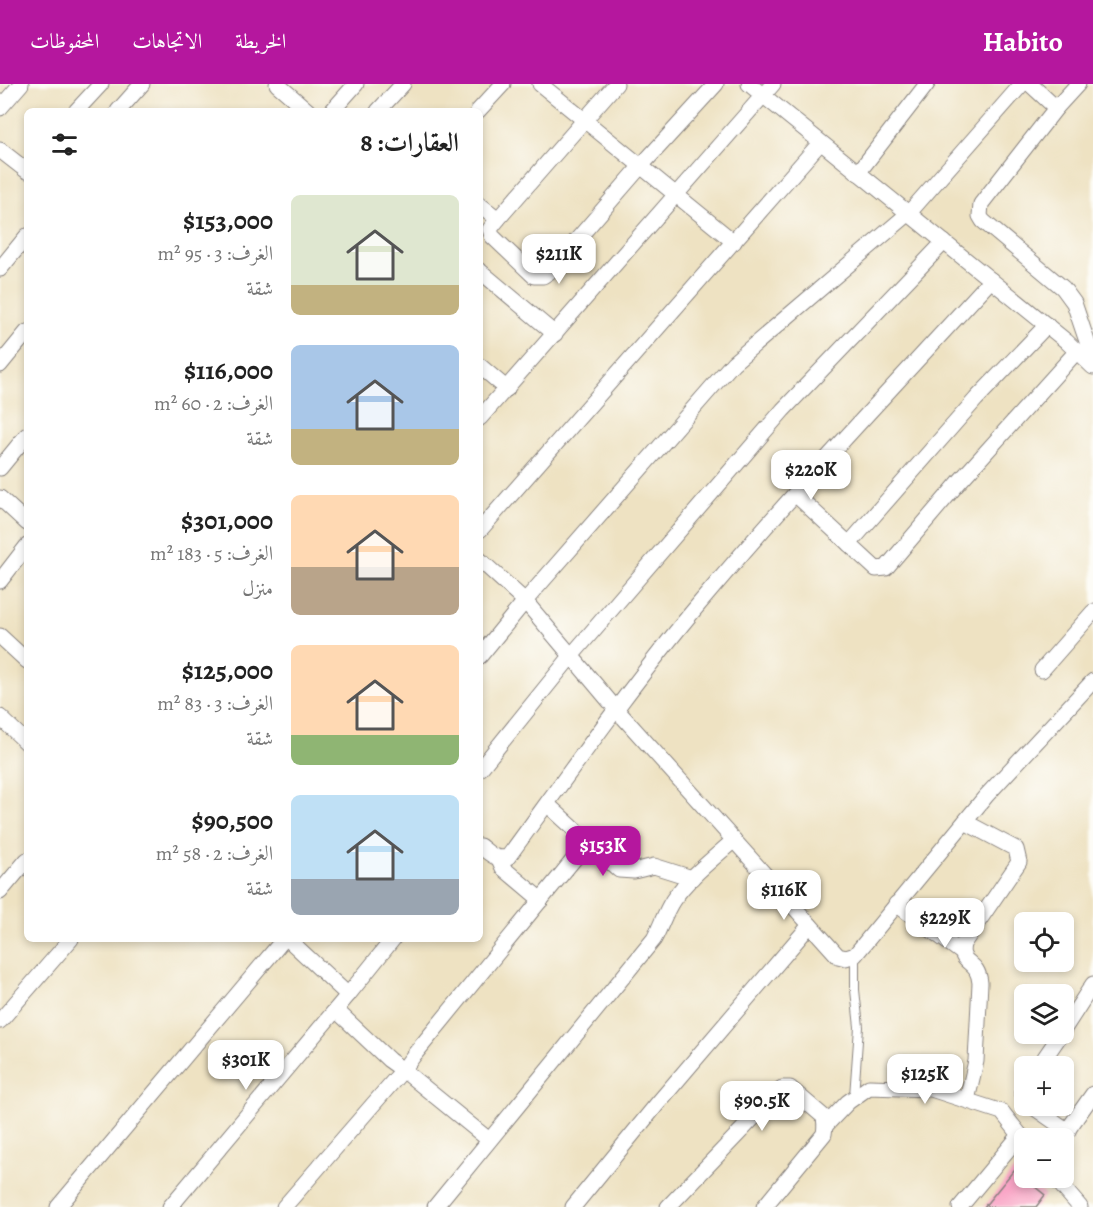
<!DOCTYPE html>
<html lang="ar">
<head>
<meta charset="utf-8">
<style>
	:root { --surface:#fff; --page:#f6f6f6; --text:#222; --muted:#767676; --accent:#b5179e }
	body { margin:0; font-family:Alegreya,Amiri,serif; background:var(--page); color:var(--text); direction:rtl; height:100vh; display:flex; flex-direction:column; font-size:22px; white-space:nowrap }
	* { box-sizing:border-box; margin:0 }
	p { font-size:20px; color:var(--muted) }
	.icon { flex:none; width:33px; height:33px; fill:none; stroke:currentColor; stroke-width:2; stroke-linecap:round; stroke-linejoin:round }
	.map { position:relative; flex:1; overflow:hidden; direction:ltr }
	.panel { position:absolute; left:24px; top:24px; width:459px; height:834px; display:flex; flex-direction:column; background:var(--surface); border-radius:9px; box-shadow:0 3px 9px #0003; direction:rtl }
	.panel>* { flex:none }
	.tools { position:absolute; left:1014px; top:828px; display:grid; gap:12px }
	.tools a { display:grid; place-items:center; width:60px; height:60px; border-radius:9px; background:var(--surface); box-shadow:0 3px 9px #0003; font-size:30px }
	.price { position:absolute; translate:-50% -51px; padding:0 14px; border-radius:12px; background:#fff; color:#222; font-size:20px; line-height:39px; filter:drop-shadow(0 2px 3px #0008) }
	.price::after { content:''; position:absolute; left:50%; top:36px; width:18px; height:14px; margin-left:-9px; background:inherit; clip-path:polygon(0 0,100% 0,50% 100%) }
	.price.selected { background:var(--accent); color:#fff }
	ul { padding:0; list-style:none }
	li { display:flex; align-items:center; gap:18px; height:150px; padding:0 24px }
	li span { display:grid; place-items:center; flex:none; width:168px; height:120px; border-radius:9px; color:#555 }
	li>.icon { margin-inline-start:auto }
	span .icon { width:72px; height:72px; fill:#fffc; stroke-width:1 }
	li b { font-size:26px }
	h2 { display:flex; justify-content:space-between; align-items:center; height:72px; padding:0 24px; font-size:26px }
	header { display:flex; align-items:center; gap:36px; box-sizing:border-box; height:84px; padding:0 30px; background:var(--accent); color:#fff }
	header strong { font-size:28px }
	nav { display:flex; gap:33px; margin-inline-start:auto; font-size:21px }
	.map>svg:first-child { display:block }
	.building { fill:#f9a5c6 }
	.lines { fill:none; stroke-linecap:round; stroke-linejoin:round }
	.lane-casing { stroke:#88827e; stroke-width:10 }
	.street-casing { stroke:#88827e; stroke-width:17 }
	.lane { stroke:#fff; stroke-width:8 }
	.street { stroke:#fff; stroke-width:15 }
</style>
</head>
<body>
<header>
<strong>Habito</strong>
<nav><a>الخريطة</a><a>الاتجاهات</a><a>المحفوظات</a></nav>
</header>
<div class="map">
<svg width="1093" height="1123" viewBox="0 0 1093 1123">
	<rect width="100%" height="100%" fill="#fdfcf7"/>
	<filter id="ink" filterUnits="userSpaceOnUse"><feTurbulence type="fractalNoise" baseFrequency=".0167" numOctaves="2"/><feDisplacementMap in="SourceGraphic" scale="12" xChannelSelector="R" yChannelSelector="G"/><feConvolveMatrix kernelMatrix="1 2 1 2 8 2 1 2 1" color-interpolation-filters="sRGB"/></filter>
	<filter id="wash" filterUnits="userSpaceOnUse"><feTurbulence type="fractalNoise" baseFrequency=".008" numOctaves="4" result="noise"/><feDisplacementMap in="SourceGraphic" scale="24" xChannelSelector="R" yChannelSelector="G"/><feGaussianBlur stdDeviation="1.35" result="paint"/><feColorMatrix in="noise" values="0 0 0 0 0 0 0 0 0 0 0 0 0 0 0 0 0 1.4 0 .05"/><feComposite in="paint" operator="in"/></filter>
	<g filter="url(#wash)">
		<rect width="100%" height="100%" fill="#eee2c2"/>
		<g id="blocks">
			<polygon class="building" points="1014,1086 1045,1111 1036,1123 984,1123"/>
		</g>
	</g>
	<g filter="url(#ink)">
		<use href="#blocks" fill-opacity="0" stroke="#88827e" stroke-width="1.5"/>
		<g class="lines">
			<defs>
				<polyline id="lane" points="854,1012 859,943 855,906 855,871"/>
				<g id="street">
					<polyline points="277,0 308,27"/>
					<polyline points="540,0 734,158"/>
					<polyline points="749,0 1066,257 1093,283"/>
					<polyline points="1030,0 1056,24"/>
					<polyline points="1078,0 1056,24 981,120 980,132 983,137 1063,204 1074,219 1093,275"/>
					<polyline points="0,24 21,0"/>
					<polyline points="76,27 101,0"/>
					<polyline points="118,27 142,0"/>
					<polyline points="332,27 356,0"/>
					<polyline points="378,27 403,0"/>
					<polyline points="478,27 503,0"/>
					<polyline points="0,66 27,87"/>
					<polyline points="858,89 927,0"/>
					<polyline points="480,121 498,135 616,0"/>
					<polyline points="498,135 490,145 492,152 534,192 543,192 549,188 640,83 716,0"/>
					<polyline points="0,185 27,152"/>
					<polyline points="480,187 555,250"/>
					<polyline points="0,281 27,248"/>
					<polyline points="480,282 507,305"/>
					<polyline points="480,334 773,0"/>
					<polyline points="0,384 27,351"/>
					<polyline points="795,410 876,485 886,484 960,397 1077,267"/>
					<polyline points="0,414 27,439"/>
					<polyline points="480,446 820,59"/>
					<polyline points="849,460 976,315 1047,241"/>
					<polyline points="480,476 525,517 616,625 838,872 846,874 855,871 986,712 1093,597"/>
					<polyline points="0,497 27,462"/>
					<polyline points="0,552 27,577"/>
					<polyline points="480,572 525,517 733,279 908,130 1022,0"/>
					<polyline points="1042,586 1093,528"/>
					<polyline points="0,633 27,659"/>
					<polyline points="480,685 572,571 783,326 944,158"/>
					<polyline points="547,720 619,786 634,787 654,782 692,794"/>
					<path d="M965 738 1016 765 1019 778 963 860C958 882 978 874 980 899L976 977 967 1016"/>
					<path d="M480 762C490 770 495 776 508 773 570 688 631 601 699 520 793 408 893 303 991 196"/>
					<polyline points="499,775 503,784 541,816"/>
					<polyline points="0,808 27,776"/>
					<polyline points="896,820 961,868"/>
					<polyline points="288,855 348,911 393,855"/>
					<polyline points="336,926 389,976 403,986 414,971 588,758"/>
					<polyline points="0,937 71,855"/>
					<polyline points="1064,945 1093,900"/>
					<polyline points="1039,982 1061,950"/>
					<polyline points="1024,1004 1022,1008 1024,1015"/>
					<polyline points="1032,1022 1068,1047"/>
					<polyline points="825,1042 848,1018 869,1003 931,1005 1002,1028 1024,1056"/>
					<polyline points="1062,1054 1093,1010"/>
					<polyline points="1055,1094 1080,1123"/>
					<polyline points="58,1123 284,855"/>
					<polyline points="170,1123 348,911"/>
					<polyline points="284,1123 403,986 489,1056"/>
					<path d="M435 1123 654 855C661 842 665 828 673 816 689 793 713 775 734 756"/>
					<polyline points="573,1123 658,1019 810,841"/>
					<polyline points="668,1123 782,1004 790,1004 824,1033 825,1042 824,1050 764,1123"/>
					<polyline points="960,1123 1020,1051"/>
				</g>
			</defs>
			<use href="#lane" class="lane-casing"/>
			<use href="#street" class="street-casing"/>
			<use href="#lane" class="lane"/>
			<use href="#street" class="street"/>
		</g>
	</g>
</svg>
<div class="tools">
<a><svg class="icon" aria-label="locate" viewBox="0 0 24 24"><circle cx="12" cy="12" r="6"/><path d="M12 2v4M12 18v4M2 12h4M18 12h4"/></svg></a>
<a><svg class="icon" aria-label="layers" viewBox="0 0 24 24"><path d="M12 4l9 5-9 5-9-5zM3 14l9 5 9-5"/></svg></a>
<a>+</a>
<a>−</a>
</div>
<b class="price" style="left:559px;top:201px">$211K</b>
<b class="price" style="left:811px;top:417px">$220K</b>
<b class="price selected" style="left:603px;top:793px">$153K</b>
<b class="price" style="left:784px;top:837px">$116K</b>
<b class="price" style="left:945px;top:865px">$229K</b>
<b class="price" style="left:246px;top:1007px">$301K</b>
<b class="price" style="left:925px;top:1021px">$125K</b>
<b class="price" style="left:762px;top:1048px">$90.5K</b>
<section class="panel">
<h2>العقارات: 8<svg class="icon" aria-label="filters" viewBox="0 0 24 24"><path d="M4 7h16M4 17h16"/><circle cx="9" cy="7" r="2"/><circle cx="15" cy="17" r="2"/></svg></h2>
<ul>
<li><span style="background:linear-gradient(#dfe7d0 75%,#c2b280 0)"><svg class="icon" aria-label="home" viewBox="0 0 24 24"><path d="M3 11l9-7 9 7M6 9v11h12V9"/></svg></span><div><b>$153,000</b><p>الغرف: 3 · 95 m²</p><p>شقة</p></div></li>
<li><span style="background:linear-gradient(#a9c7e8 70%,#c2b280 0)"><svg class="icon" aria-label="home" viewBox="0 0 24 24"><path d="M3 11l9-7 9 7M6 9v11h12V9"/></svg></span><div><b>$116,000</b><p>الغرف: 2 · 60 m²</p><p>شقة</p></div></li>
<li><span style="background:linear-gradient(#ffd9b3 60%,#b9a48a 0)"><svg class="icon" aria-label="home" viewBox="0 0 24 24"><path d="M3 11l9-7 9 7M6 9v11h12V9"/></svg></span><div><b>$301,000</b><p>الغرف: 5 · 183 m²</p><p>منزل</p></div></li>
<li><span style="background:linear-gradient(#ffd9b3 75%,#8fb573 0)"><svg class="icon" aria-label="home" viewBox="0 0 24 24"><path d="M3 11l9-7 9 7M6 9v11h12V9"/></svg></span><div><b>$125,000</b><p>الغرف: 3 · 83 m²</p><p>شقة</p></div></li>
<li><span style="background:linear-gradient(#bfe0f5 70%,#9aa5b1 0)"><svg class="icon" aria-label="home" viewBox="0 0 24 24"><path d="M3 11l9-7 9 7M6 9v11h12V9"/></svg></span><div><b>$90,500</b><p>الغرف: 2 · 58 m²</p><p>شقة</p></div></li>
</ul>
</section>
</div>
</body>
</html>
